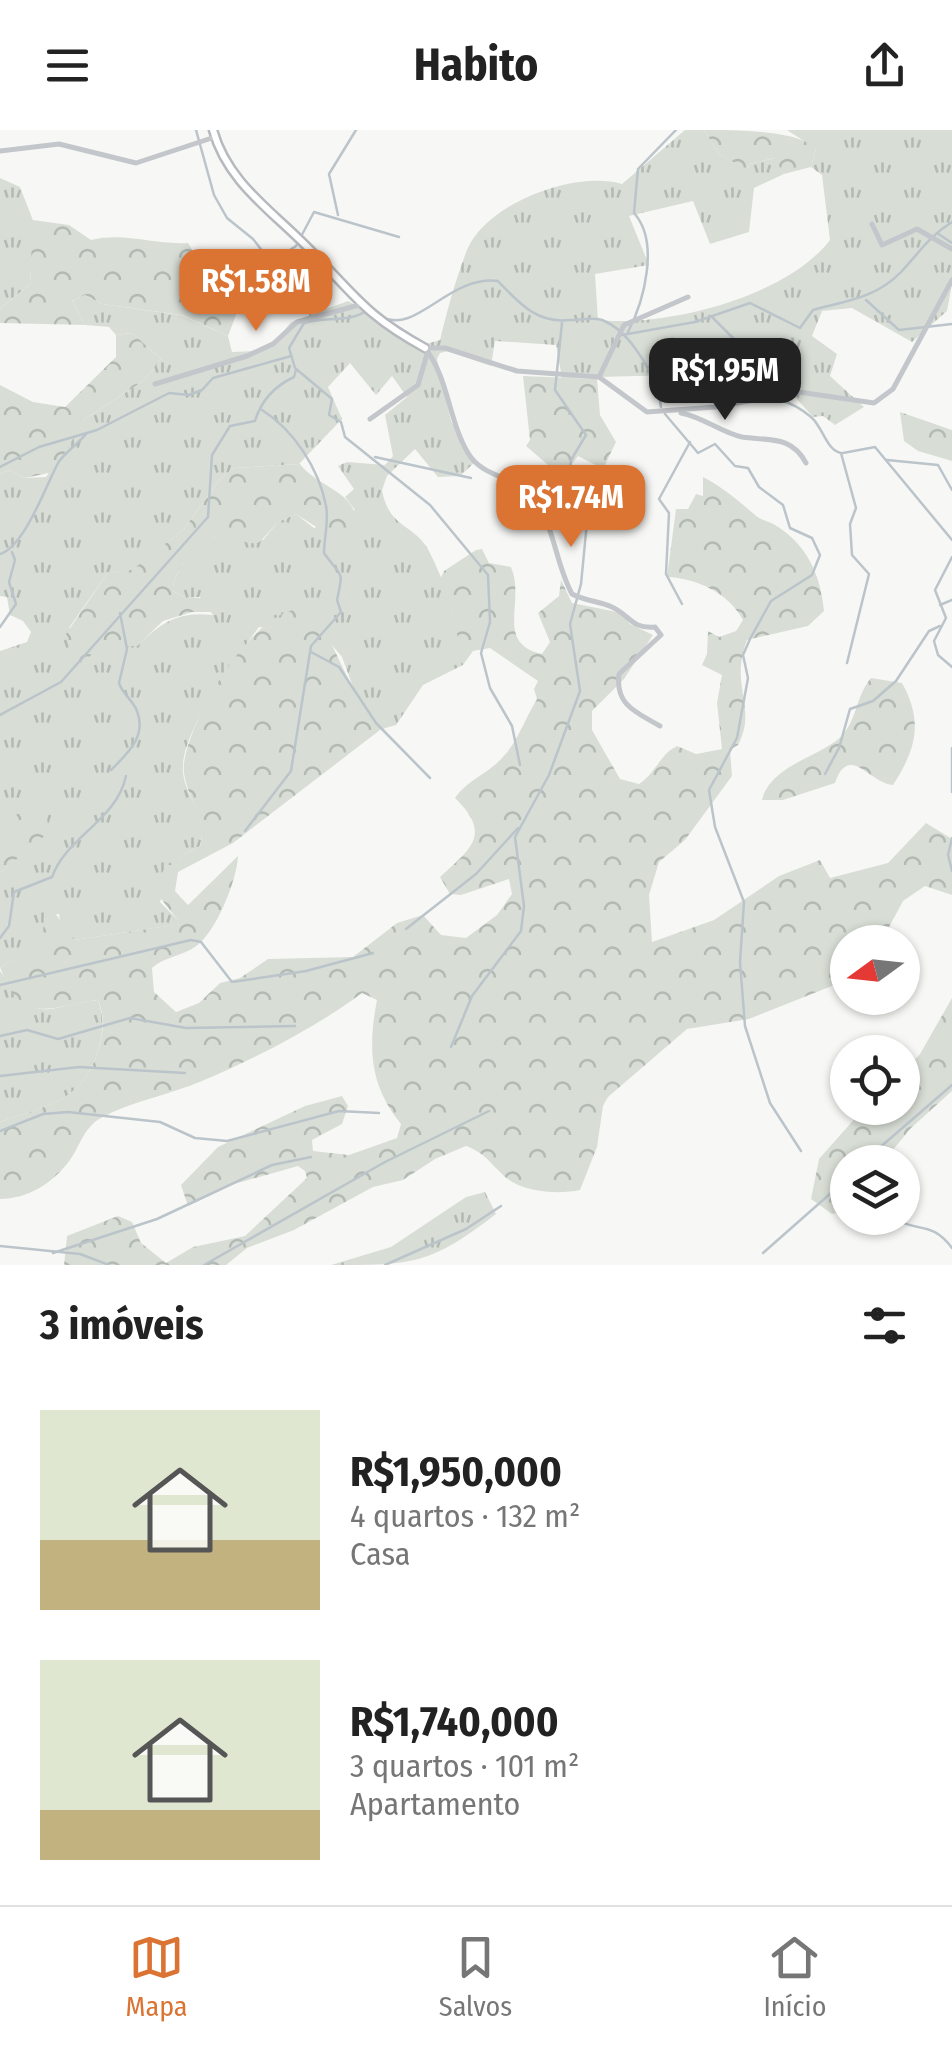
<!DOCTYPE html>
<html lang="pt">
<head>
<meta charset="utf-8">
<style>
	:root { --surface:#fff; --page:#f2f2f2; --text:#222; --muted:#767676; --line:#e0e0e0; --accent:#db7332 }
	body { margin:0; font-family:"Fira Sans Condensed",sans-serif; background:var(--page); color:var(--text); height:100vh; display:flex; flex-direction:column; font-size:38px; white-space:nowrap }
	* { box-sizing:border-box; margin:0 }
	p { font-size:32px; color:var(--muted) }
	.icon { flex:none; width:55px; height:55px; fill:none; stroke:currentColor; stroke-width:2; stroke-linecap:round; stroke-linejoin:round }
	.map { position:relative; height:1135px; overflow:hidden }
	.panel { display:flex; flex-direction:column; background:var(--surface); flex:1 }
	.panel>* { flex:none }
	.needle { width:65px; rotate:255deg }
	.controls { position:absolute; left:830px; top:795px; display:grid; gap:20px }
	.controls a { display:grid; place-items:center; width:90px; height:90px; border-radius:50%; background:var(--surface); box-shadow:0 2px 8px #0004; font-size:50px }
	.price { position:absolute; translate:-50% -85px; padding:0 22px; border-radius:20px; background:var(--accent); color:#fff; font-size:32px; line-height:65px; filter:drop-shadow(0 2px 5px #0008) }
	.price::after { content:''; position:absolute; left:50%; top:60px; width:30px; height:22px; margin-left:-15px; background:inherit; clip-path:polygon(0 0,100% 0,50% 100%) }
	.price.on { background:#222; color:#fff }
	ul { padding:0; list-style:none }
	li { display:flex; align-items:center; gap:30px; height:250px; padding:0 40px }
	li span { display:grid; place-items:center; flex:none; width:280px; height:200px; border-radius:0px; color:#555 }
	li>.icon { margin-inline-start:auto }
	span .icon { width:120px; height:120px; fill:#fffc; stroke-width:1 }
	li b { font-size:42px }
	h2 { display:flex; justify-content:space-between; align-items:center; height:120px; padding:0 40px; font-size:42px }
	header { display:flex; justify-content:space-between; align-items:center; height:130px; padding:0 40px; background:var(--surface); font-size:45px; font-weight:700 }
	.menu { display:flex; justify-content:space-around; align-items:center; height:140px; border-top:2px solid var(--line); background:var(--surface); font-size:28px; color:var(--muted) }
	.menu a { display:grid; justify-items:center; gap:5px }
	.menu .on { color:var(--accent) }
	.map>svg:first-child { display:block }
	.grass { fill:url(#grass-tufts); fill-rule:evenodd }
	.forest { fill:url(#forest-crowns) }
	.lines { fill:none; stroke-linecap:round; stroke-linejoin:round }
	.stream { stroke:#bbc4ca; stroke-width:2.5 }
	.secondary-casing { stroke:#b6b9be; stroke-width:11 }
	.street { stroke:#c3c6ca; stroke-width:5 }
	.secondary { stroke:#fff; stroke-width:6 }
</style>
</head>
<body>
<header><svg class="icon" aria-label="menu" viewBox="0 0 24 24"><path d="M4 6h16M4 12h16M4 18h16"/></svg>Habito<svg class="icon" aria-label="share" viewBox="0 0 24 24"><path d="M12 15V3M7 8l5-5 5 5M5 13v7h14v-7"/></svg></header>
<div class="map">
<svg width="952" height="1135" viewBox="0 0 952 1135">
	<defs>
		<pattern id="grass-tufts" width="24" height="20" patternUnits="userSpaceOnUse" patternTransform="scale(2.5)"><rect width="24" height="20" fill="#d8ded6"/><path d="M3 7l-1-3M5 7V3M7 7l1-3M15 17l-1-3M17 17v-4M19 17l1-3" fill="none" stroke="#b3b9b3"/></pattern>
		<pattern id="forest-crowns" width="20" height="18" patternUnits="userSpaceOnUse" patternTransform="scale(2.5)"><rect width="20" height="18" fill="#d8ded6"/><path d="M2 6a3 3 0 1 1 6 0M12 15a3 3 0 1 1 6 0" fill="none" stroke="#b3b9b3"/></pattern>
	</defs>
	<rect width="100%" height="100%" fill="#f7f8f5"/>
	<g class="grass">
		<path d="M685 0H704L719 24 748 39 749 34 775 28 784 44 754 58 749 102 710 114 693 71 629 86 649 135 595 144 598 190C667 197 786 167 830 110L822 45 811 37 816 19 787 0H952V154L947 181 912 212 852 178 822 181 812 206 837 224 830 246 864 277 835 295 823 286 813 287 795 267 751 243 562 248 556 215 495 211 491 236 448 221 440 223 437 229 451 291 474 333 460 346 438 347 415 319 387 346 382 360C389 399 414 393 429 421 446 455 461 497 463 535L423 555 396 595 379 600 356 565 342 527 326 508 259 497C236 528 180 602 183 642 186 672 209 681 200 716L177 729 160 772 182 794 74 810 61 799 59 784 45 785 42 815 0 837V743L47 703 10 690 0 694V521L27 512 31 502 23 491 10 485 7 467 0 466V344L9 340 25 348 46 347 85 289 143 251 161 229 132 203 116 205 109 197 85 195 72 171 85 165 102 174 181 185 228 206 232 222 254 221 277 209 291 192 348 171 426 214 440 210C447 181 456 148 467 120 487 72 577 40 622 54ZM350 233 376 265 392 246 407 267 385 285 393 326 385 335 347 332 338 336 354 359 345 367 355 380 314 398 296 384 278 392 263 410C250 409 227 403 215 407 197 412 172 442 173 461L186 468 200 467 213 485C178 481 162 492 137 516H103L69 498 108 442 132 441 184 399 220 349 234 338 299 334 342 289 328 257Z"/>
		<polygon points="0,48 20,57 34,93 30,154 0,179"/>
		<path d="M0 841C40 897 41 877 98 870 105 890 103 904 97 924 81 973 45 976 0 992Z"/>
		<path d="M485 1062 496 1084C430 1135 413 1135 331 1135L391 1117 466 1067Z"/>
	</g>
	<g class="forest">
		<path d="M704 0C736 0 799 0 816 19L811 37 784 44 774 28 749 34 748 40 719 24Z"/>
		<path d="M33 90 69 95 91 110C125 102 154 115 188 113L200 132 242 169 228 206 182 185 102 174 85 165 72 171 85 195 0 193V179L30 154Z"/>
		<polygon points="132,203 161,229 143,251 85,289 53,342 25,348 9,340 0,344 0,255 33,272 65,277 116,227 116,205"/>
		<polygon points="523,246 597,249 600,285 616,312 603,339 578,326 562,347 526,316 530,310"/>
		<polygon points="900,282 952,300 952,331 918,321 904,311"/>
		<path d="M300 334C317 357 359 362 356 396L324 402 296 384 278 392 258 414 214 407C196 418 173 438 173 461L186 468H212L219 482H192L163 491 137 516H103L81 533 71 526 66 504 108 442 132 440 184 399 220 349 234 338Z"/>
		<path d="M703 347C723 357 737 370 754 384 760 390 768 391 775 395 807 414 821 446 824 481L808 496 747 510C729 557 758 577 738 615L730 620 732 646 685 710 659 732 649 765 652 812 714 790 779 746 820 730 830 748 888 733 926 693 952 709V765L925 756 903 771 881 812H848L847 850 749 889 687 899 608 967 603 976 597 1017 580 1060C558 1065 520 1062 503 1045 489 1032 485 1023 466 1016L435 1029 403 1050 373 1057 294 1100 247 1118 226 1135H64L67 1106 118 1086 132 1092 141 1113 166 1133 193 1117 245 1106 307 1048 305 1041 298 1036 234 1054 188 1076 181 1055 218 1017 305 976 342 966 348 976 342 994 312 1010 313 1021 349 1025 397 1008 401 994C369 955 368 917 377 870L362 863C315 898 256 928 202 951 169 965 132 971 101 988 84 997 80 1016 70 1030 53 1053 28 1069 0 1069V992C44 976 81 973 97 924 103 904 106 890 98 870 54 875 22 899 0 837L41 815 45 785 53 780 74 810 181 794 154 760 166 735 200 716C208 686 188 672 184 643 178 604 264 451 317 484L356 565 380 600 233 713 178 742 175 761 188 775 238 726C237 750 216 803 195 817 182 826 164 827 152 838L154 862 176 882 199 873 220 853 240 848 268 829 353 827 397 793 423 785 441 805 466 808 497 785 512 764 509 749 461 765 450 764 440 747C470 719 493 705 455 668 468 650 483 646 498 632 517 615 524 590 537 569L534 559 538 551 490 518 473 521 463 535 452 478 439 451 444 441 476 420 482 419 489 433 511 437C526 472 494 513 542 524L550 512 538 483 559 466 561 450 572 473 622 483 630 494 653 505 624 549 592 581V600L620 649 639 654C656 643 660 624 677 616L696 624 722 619 717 573 722 545 702 535 707 524 708 501 719 507 736 501 743 490C728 462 695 448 667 447L676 379H688L696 364 703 366Z"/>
		<path d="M871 548 902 553C923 591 917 618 893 655 870 654 849 612 835 653L783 670H762C770 638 811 629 836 611 858 594 854 568 871 548Z"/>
		<polygon points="46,668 48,703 0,743 0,694"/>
		<polygon points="952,868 952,961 911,998 883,1032 848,1032 847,1075 843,1082 832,1084 811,1069 819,1029 864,978 902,978 903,942 920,924"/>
	</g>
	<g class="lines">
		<g class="stream">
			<path d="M196 0 214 65 227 88 253 109 271 132H281C303 151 306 161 311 189"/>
			<polyline points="338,85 329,44 356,0"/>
			<polyline points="937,103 952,113"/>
			<polyline points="275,130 296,116 314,82 399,107"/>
			<polyline points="866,170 899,200 952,194"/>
			<path d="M366 181C349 193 323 186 304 193L289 218 295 238 332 269 329 285 341 292 345 307 430 375 488 445 490 492 481 523 490 558 512 596 520 635"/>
			<path d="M382 187C416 205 449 145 498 151 519 173 537 194 570 190 579 190 593 187 602 190 631 201 658 249 661 277"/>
			<polyline points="712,187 737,212 756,254 769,264"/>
			<path d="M628 202C644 171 660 112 634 83L638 39 676 0"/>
			<path d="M622 205 695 192 750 173 800 198 813 180C846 171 876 168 901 142 919 123 929 106 952 92"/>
			<path d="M776 268C788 272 802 279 811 287 823 297 826 320 841 323L856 378 850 394 852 425 869 444 847 533"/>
			<polyline points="665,284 698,323 715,314 735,336 748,338 759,357 783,375 790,398 812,408 820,425 812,445 771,471 750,509 743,525 748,548 737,608 709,660 715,697 744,772 740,832 745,896 770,973 801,1021"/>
			<polyline points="843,323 875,317 952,410"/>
			<polyline points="375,327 471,348"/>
			<polyline points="887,330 938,335 952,360"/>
			<polyline points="0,337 39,317 97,300 169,263 189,265 202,260 213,248 291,226"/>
			<path d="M0 424C24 417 45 358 58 333 64 323 78 314 86 304"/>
			<polyline points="952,427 935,460 946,488 934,511 938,525 952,537"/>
			<polyline points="682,474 666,444 669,383 659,369 690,312"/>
			<polyline points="940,475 952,470"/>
			<polyline points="0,497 16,474 9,452 15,430 12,422"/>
			<polyline points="311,522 339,537 376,593 430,648"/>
			<path d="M0 585 61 552 208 387 212 325 230 296 255 291C261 271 275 256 294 247L296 240"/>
			<polyline points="952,618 952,662"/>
			<path d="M111 640C127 624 147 607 137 581 133 570 123 565 119 553L127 519 120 483"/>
			<polyline points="825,644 839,618 850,579 873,571 896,551 929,501 940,496"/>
			<path d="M245 701 291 641 311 516 341 482 337 470C344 438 342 449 324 423 324 408 329 391 326 376 319 339 294 300 262 280"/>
			<polyline points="952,708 948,725 952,741"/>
			<polyline points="406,799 476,744 518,698"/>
			<path d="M0 808 9 796 14 762 52 747C66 707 117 690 126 646"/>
			<polyline points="0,855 191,810 201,812 232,852 306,841 373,823"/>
			<polyline points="0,906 27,900 58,909 130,888 186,898 295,896"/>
			<polyline points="451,917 472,866 521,801 524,776 515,707 549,645 580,561 570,494 581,454 587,392 569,348 571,330 586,305 555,260 562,193"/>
			<polyline points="0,946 79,937 185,943"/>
			<polyline points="0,1001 43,984 68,982 160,992 195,1008 227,1011 339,981 379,983"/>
			<polyline points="863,1032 952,955"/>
			<path d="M893 1088C917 1103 931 1090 952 1118"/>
			<polyline points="0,1116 80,1124 109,1135"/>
			<polyline points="53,1123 157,1089 272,1035 311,1027"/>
			<polyline points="763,1123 848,1048"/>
			<polyline points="204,1135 385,1032 489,981"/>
			<polyline points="385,1135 466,1099 501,1076"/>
		</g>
		<defs>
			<path id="secondary" d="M213 0C228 55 277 84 314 124 357 168 368 187 425 218"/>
		</defs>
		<use href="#secondary" class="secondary-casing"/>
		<g class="street">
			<polyline points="0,21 59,14 136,33 215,7"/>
			<polyline points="872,94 882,115 917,99 952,119"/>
			<polyline points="425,218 445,218 517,241 599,247 647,282 715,277 799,262 874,273 893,259 952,150"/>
			<path d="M425 218C449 249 448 289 468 323 483 348 512 345 531 365 554 391 555 433 572 464 585 471 599 471 612 477 631 486 631 499 655 497L661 505 619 544C615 575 636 582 660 596"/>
			<polyline points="599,247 624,195 688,167"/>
			<polyline points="155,254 247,226 273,214 297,192 359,175"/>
			<path d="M681 283C703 287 722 303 742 307 769 311 791 305 806 333"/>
			<polyline points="370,289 418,255 427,224"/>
		</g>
		<use href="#secondary" class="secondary"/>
	</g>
</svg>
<div class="controls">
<a><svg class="needle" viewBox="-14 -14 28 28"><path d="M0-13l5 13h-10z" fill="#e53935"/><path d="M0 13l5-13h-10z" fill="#767676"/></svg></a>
<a><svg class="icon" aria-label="locate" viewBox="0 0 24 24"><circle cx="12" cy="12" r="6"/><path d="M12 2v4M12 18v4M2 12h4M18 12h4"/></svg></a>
<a><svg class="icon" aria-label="layers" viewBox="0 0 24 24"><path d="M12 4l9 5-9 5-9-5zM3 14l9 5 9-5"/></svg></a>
</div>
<b class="price" style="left:256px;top:204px">R$1.58M</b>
<b class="price on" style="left:725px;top:293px">R$1.95M</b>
<b class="price" style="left:571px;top:420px">R$1.74M</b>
</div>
<section class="panel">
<h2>3 imóveis<svg class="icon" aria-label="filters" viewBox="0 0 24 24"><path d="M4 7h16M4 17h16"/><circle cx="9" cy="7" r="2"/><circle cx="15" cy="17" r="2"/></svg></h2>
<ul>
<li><span style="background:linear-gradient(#dfe7d0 65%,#c2b280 0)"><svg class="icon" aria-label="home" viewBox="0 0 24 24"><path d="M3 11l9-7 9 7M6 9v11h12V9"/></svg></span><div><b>R$1,950,000</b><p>4 quartos · 132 m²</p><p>Casa</p></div></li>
<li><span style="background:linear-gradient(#dfe7d0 75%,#c2b280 0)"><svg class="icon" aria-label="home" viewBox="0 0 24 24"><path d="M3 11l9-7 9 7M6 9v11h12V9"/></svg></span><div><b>R$1,740,000</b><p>3 quartos · 101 m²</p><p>Apartamento</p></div></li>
</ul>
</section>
<nav class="menu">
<a class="on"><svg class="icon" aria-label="map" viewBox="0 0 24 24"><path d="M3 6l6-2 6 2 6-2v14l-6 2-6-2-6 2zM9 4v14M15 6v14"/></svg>Mapa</a>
<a><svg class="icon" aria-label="saved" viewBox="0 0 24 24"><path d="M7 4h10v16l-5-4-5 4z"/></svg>Salvos</a>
<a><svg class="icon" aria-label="home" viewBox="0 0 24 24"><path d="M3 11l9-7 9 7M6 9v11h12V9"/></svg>Início</a>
</nav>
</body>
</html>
